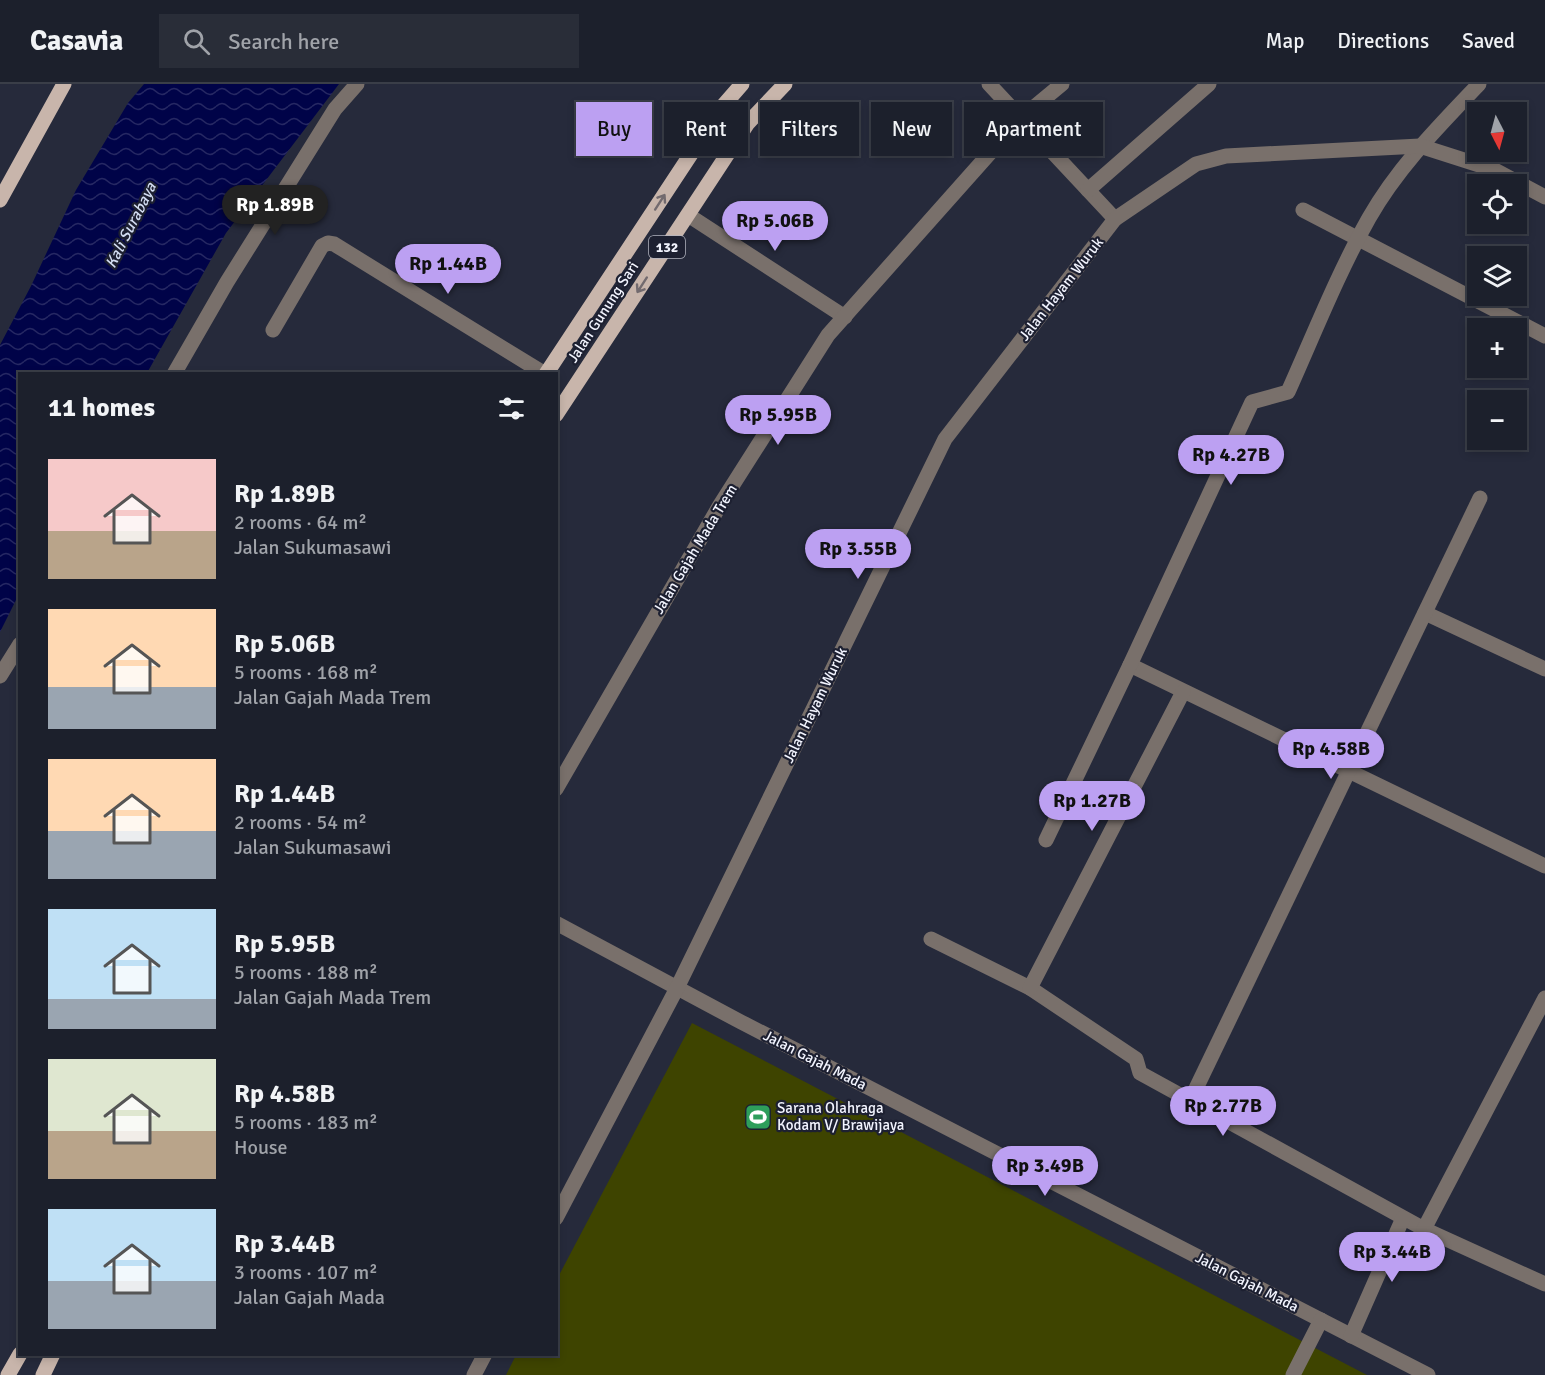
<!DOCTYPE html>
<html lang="en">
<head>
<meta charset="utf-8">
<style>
	:root { --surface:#1c202c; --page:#292d38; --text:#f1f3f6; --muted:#a0a3a9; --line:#3a3e48; --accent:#bca0f2 }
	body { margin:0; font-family:Signika,sans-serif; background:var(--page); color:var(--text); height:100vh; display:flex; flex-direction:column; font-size:22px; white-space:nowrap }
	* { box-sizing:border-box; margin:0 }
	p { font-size:20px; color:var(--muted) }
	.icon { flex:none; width:33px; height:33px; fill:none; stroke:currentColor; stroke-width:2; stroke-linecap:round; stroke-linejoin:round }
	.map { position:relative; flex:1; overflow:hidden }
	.drawer { position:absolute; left:18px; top:288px; width:540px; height:984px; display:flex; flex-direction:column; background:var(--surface); border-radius:0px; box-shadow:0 3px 9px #0003,0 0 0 2px var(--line) }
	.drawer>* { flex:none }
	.guide { position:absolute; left:576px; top:18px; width:570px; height:54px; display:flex; gap:12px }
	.needle { width:39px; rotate:174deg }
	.fabs { position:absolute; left:1467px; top:18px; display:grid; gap:12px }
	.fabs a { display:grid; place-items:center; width:60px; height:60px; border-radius:0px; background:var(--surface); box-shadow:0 3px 9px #0003,0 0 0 2px var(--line); font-size:30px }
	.price { position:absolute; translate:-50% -51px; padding:0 14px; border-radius:21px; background:var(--accent); color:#111; font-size:20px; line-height:39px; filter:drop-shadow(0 2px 3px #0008) }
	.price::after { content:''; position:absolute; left:50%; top:36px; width:18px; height:14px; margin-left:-9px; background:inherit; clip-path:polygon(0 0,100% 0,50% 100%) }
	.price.current { background:#222; color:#fff }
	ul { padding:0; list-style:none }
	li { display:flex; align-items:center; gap:18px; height:150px; padding:0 30px }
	li span { display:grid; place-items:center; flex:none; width:168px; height:120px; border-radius:0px; color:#555 }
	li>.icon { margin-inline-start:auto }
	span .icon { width:72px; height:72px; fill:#fffc; stroke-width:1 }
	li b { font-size:26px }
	h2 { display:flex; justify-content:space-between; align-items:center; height:72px; padding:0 30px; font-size:26px }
	.tag { padding:0 21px; border-radius:0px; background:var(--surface); box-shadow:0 3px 9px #0003,0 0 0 2px var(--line); font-size:21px; line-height:54px }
	.tag.current { background:var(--accent); color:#111 }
	header { display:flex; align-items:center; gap:36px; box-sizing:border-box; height:84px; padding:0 30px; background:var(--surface); border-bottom:2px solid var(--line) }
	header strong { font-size:28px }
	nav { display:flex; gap:33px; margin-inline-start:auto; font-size:21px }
	.search { width:420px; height:54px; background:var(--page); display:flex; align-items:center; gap:15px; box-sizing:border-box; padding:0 21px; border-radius:0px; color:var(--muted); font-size:22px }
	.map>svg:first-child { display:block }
	.green { fill:#3e4400 }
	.water { fill:url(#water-waves) }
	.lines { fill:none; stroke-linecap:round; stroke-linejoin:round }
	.minor { stroke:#79706b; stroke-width:15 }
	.major { stroke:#c8b5ab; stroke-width:15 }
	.oneway { stroke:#726a6e }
	.labels { text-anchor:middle; stroke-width:4.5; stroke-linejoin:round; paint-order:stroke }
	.shield { fill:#1d2031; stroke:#b2b4c0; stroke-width:1.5 }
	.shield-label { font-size:14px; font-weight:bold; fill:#f2f4fe }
	.street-label { font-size:15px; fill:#f2f4fe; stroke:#1d2031 }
	.poi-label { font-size:15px; fill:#f2f4fe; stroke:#1d2031; text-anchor:start }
	.water-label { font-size:16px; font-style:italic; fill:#d3ddf2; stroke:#1d2031 }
</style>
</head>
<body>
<header>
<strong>Casavia</strong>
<div class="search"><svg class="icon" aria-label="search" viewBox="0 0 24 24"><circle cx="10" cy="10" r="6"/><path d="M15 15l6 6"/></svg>Search here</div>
<nav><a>Map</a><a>Directions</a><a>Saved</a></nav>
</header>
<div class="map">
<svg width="1545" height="1291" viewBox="0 0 1545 1291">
	<defs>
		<pattern id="water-waves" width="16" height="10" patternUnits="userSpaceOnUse" patternTransform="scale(1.5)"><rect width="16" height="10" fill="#000348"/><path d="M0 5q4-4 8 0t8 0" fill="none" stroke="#262863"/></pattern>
	</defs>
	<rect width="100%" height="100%" fill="#262a3b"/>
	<polygon class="green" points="692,939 1367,1291 506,1291 516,1271 556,1270 557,1195"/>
	<polygon class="water" points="144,0 339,0 226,149 147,289 20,290 19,510 0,548 0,261 31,202 76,106 128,19"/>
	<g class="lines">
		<g class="minor">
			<polyline points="989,0 1115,135"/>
			<polyline points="1088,106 1209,0"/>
			<polyline points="1303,126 1545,252"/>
			<polyline points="688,131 845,233"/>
			<polyline points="273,246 322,162 328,159 334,160 545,290"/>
			<polyline points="174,290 227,198 335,25 357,0"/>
			<polyline points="1425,529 1545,585"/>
			<polyline points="1130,581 1545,782"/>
			<polyline points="0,592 20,560"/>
			<polyline points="556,705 720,421 828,251 1021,34 1062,0"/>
			<path d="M1046 756 1130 581 1252 318 1288 308C1314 250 1338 189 1369 134 1398 83 1439 42 1479 0"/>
			<polyline points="556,839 741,938 1428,1291"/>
			<polyline points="931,855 1030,904 1136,975 1140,989 1424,1145 1545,1200"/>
			<polyline points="1030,904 1183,608"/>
			<polyline points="1190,1017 1480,414"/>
			<polyline points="556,1134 677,904 945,355 1115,135 1196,80 1226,72 1420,62 1495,86 1545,113"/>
			<polyline points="1424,1145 1545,914"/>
			<polyline points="1351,1252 1403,1134"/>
			<polyline points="474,1291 485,1270"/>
			<polyline points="1293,1291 1321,1236"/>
		</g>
		<g class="major">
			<polyline points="0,116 64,0"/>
			<polyline points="546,290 722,23 742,0"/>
			<polyline points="556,331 748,39 785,0"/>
			<polyline points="8,1291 20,1270"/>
			<polyline points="43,1291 53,1270"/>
		</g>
	</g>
	<defs><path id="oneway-shaft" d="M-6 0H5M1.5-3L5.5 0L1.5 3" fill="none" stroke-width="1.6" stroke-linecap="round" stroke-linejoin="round" transform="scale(1.5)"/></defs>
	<g class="oneway">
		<use href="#oneway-shaft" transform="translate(660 118) rotate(-57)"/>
		<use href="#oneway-shaft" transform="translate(642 201) rotate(123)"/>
	</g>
	<defs>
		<symbol id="stadium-square" viewBox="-11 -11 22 22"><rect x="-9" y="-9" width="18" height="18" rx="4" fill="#2e9e5b" stroke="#1d2031"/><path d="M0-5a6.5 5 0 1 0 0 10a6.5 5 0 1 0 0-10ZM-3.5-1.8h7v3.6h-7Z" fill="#fff"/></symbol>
	</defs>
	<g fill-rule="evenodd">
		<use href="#stadium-square" x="743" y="1018" width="30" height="30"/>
	</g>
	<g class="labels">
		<rect class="shield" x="649" y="152" width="36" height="22" rx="4.5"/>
		<g class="shield-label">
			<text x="667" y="168">132</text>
		</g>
		<g class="street-label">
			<text transform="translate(1061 205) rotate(-52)" y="5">Jalan Hayam Wuruk</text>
			<text transform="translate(603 228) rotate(-57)" y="5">Jalan Gunung Sari</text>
			<text transform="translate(695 465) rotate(-59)" y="5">Jalan Gajah Mada Trem</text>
			<text transform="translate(815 621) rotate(-64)" y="5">Jalan Hayam Wuruk</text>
			<text transform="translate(815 976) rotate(27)" y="5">Jalan Gajah Mada</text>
			<text transform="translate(1247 1198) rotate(27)" y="5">Jalan Gajah Mada</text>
		</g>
		<g class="poi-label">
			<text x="777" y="1029">Sarana Olahraga<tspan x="777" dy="17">Kodam V/ Brawijaya</tspan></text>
		</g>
		<g class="water-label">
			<text transform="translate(130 141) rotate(-63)" y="6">Kali Surabaya</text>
		</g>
	</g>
</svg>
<div class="fabs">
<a><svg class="needle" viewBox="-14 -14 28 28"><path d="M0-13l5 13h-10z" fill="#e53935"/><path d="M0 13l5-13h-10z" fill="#a0a3a9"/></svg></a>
<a><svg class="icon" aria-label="locate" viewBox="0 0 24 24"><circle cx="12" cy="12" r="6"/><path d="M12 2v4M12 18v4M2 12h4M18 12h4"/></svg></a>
<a><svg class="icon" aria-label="layers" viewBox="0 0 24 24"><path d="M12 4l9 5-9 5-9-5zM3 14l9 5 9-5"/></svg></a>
<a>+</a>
<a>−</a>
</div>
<b class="price current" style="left:275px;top:152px">Rp 1.89B</b>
<b class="price" style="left:775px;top:168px">Rp 5.06B</b>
<b class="price" style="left:448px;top:211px">Rp 1.44B</b>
<b class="price" style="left:778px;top:362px">Rp 5.95B</b>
<b class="price" style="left:1231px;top:402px">Rp 4.27B</b>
<b class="price" style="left:858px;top:496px">Rp 3.55B</b>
<b class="price" style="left:1331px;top:696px">Rp 4.58B</b>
<b class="price" style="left:1092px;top:748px">Rp 1.27B</b>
<b class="price" style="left:1223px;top:1053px">Rp 2.77B</b>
<b class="price" style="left:1045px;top:1113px">Rp 3.49B</b>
<b class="price" style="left:1392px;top:1199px">Rp 3.44B</b>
<div class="guide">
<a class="tag current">Buy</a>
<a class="tag">Rent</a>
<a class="tag">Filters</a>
<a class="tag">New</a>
<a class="tag">Apartment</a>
</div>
<section class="drawer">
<h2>11 homes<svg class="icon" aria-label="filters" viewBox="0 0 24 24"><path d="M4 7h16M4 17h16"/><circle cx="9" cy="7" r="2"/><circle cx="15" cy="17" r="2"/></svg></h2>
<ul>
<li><span style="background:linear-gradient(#f6c9c9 60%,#b9a48a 0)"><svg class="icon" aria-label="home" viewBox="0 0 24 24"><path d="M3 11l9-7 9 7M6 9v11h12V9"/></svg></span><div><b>Rp 1.89B</b><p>2 rooms · 64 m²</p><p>Jalan Sukumasawi</p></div></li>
<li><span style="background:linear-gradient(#ffd9b3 65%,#9aa5b1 0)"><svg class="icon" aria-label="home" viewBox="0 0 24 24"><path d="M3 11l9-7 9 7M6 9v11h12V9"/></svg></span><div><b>Rp 5.06B</b><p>5 rooms · 168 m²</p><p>Jalan Gajah Mada Trem</p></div></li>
<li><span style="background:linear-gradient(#ffd9b3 60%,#9aa5b1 0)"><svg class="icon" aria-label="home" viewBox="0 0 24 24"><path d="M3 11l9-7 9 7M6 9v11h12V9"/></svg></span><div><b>Rp 1.44B</b><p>2 rooms · 54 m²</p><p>Jalan Sukumasawi</p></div></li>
<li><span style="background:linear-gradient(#bfe0f5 75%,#9aa5b1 0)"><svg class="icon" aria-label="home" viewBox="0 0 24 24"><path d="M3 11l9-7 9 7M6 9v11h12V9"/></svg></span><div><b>Rp 5.95B</b><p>5 rooms · 188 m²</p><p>Jalan Gajah Mada Trem</p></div></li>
<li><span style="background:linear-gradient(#dfe7d0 60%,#b9a48a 0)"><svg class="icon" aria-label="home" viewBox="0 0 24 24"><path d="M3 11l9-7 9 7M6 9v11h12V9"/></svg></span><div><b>Rp 4.58B</b><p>5 rooms · 183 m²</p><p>House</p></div></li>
<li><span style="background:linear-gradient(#bfe0f5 60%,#9aa5b1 0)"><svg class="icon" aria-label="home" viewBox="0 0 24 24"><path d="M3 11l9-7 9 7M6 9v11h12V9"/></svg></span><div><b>Rp 3.44B</b><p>3 rooms · 107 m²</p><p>Jalan Gajah Mada</p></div></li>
</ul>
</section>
</div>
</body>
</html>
